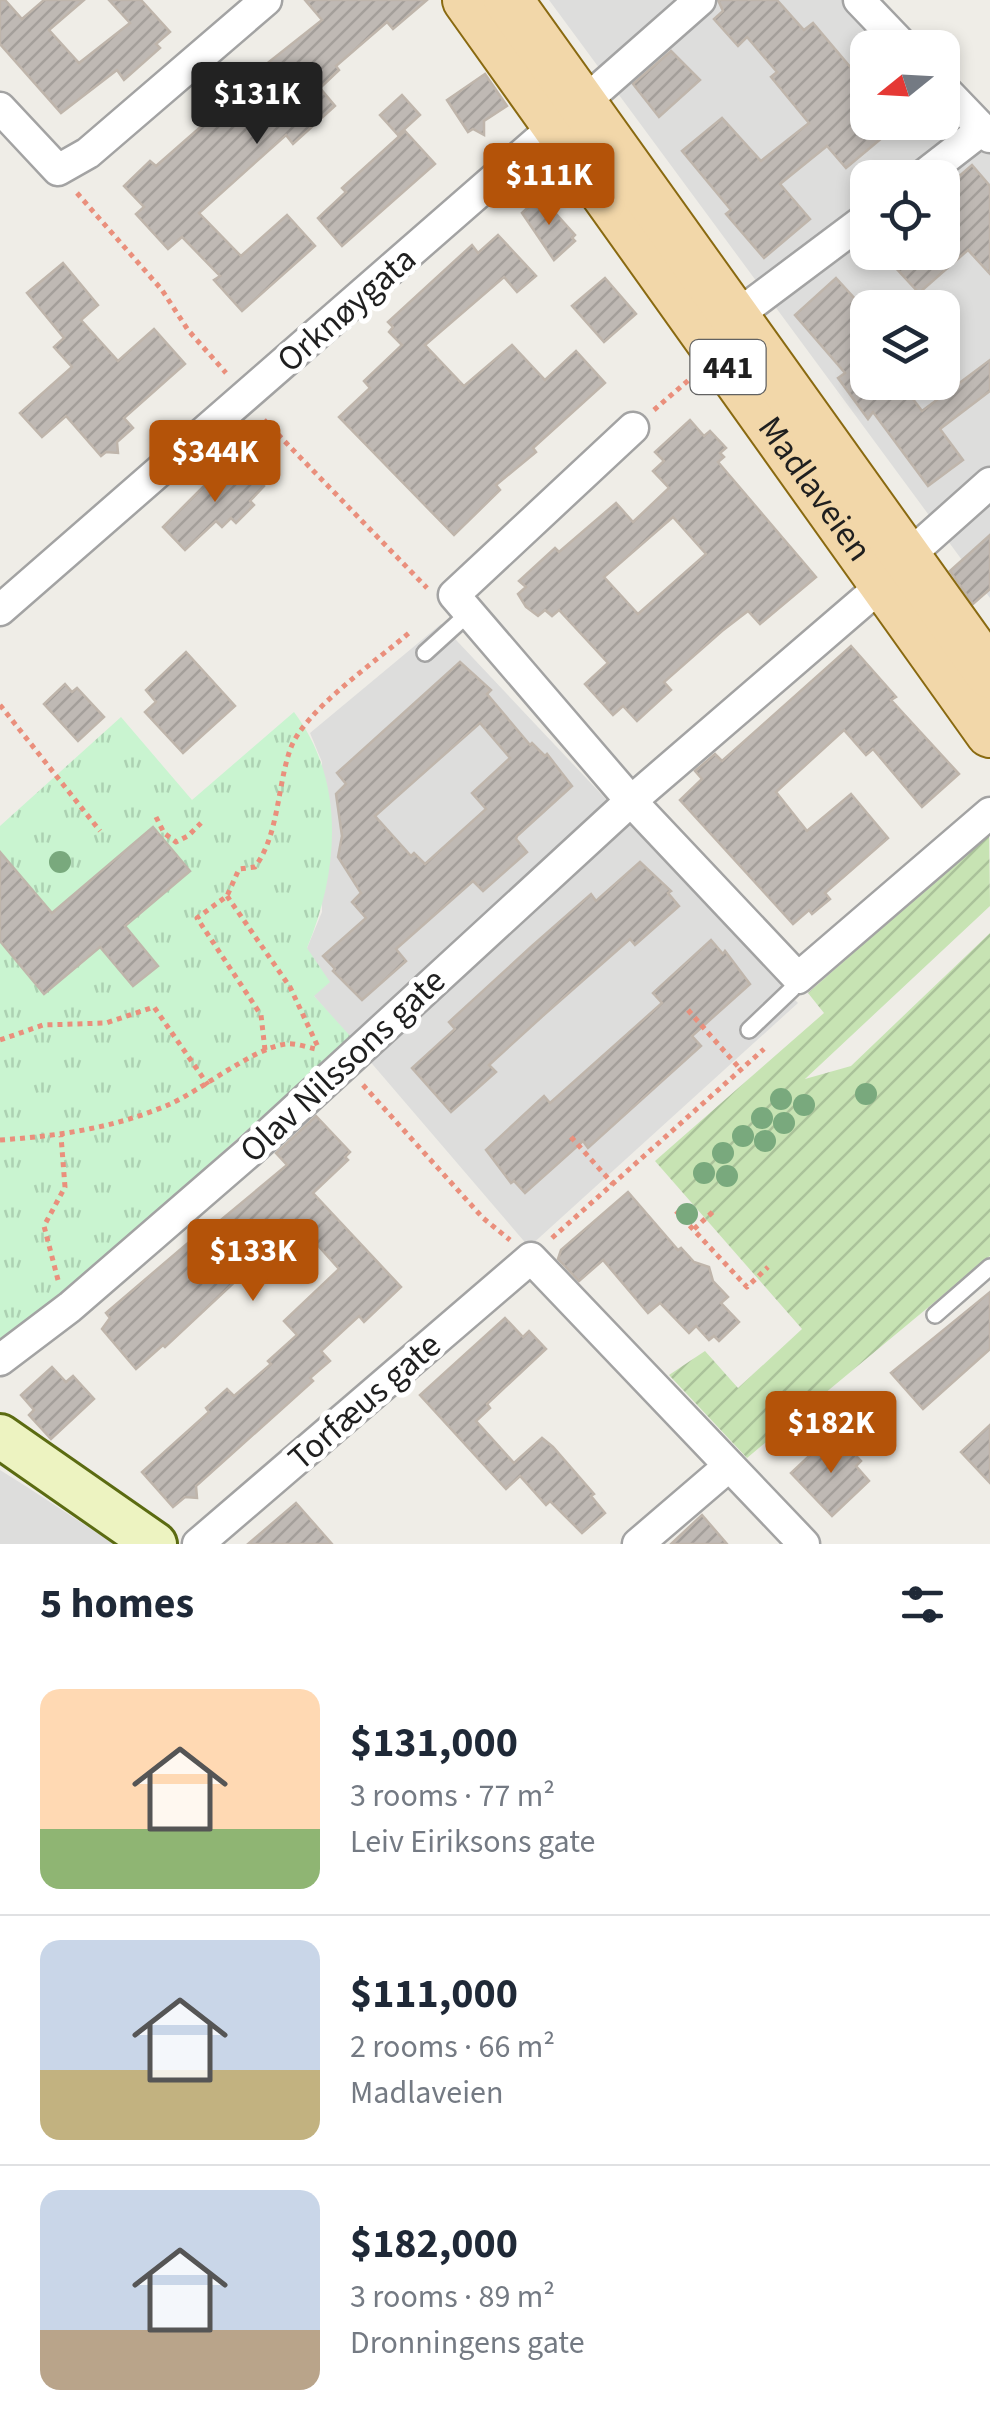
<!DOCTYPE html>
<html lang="en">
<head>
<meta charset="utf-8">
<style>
	:root { --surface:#fff; --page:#f6f6f7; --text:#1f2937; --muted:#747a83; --line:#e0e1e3; --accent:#b45309 }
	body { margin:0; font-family:"Source Sans 3",sans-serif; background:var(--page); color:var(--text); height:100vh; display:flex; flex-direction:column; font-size:38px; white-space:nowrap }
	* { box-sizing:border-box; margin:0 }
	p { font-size:32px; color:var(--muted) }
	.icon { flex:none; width:55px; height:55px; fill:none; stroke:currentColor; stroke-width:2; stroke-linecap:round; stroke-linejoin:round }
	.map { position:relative; height:1544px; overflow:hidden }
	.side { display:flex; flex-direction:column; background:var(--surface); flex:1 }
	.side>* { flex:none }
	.needle { width:65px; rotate:252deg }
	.buttons { position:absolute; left:850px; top:30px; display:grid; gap:20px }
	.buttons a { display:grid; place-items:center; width:110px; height:110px; border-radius:20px; background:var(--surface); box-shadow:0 5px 15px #0003; font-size:50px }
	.price { position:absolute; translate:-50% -85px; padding:0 22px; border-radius:10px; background:var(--accent); color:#fff; font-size:32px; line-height:65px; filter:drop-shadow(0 2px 5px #0008) }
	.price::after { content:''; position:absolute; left:50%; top:60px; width:30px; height:22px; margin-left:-15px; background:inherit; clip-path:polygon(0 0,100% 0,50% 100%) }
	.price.active { background:#222; color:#fff }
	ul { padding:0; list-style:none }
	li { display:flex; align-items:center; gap:30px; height:250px; padding:0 40px }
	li+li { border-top:2px solid var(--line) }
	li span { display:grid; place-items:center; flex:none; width:280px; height:200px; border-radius:20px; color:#555 }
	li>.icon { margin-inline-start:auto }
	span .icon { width:120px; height:120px; fill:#fffc; stroke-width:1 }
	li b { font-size:42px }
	h2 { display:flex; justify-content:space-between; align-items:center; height:120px; padding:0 40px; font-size:42px }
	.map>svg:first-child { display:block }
	.residential { fill:#dddddc; fill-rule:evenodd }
	.park { fill:url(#park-tufts) }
	.garden { fill:url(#garden-furrows) }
	.building { fill:url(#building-hatch); stroke:#bfb5ab; stroke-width:2.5; fill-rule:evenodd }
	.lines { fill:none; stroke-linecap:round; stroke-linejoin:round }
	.lane-casing { stroke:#a3a3a3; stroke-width:20 }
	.street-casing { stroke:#a3a3a3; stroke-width:35 }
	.secondary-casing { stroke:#5b6b11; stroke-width:48 }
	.primary-casing { stroke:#8a6a11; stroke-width:52 }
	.path { stroke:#ea8f7c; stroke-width:5; stroke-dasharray:5 5; stroke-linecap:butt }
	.lane { stroke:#fff; stroke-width:15 }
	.street { stroke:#fff; stroke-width:30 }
	.secondary { stroke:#edf3c1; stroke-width:42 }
	.primary { stroke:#f2d7a9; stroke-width:48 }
	.tree { fill:#79a97d }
	.labels { text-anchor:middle; stroke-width:10; stroke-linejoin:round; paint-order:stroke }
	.shield { fill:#fff; stroke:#626262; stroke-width:2.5 }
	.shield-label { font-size:32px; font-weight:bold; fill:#1f1f1f }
	.street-label { font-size:35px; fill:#1f1f1f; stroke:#fff }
</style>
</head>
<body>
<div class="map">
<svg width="990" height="1544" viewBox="0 0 990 1544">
	<defs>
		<pattern id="park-tufts" width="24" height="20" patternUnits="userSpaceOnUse" patternTransform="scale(2.5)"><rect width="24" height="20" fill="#c9f4d0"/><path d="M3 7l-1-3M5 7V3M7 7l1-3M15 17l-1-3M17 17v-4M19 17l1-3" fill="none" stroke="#acd1b2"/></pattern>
		<pattern id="garden-furrows" width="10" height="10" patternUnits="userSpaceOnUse" patternTransform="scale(2.5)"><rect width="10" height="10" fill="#c7e3b3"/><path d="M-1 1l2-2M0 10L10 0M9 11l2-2" fill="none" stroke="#aac29a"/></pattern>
		<pattern id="building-hatch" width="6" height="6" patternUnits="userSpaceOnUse" patternTransform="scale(2.5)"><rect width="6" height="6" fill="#bfb9b4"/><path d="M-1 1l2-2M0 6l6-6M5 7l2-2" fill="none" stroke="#a49f9a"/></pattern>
	</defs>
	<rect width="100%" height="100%" fill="#efede7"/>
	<g class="residential">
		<path d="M549 0H843L892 47 868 48V122H942L943 97 990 143V598ZM868 178H942V252H868ZM868 308H942V382H868Z"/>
		<polygon points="441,624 798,1003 529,1247 314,996 307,948 322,912 322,762 310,733"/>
		<polygon points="0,1470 27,1487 114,1544 0,1544"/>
	</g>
	<path class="park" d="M294 712C346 781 339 871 307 948L330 982 314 996 351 1037 75 1284 0 1340V826L121 717 192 800Z"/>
	<polygon class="garden" points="989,832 990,906 805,1079 851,1066 990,933 990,1256 747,1458 669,1375 705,1351 738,1388 802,1329 655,1161 824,1013 808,993"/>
	<g class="building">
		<polygon points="0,0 5,0 22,19 44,0 84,0 49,30 79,63 130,23 109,0 141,0 170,32 156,44 160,48 124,80 117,70 61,113 0,44"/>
		<polygon points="305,0 427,0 393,29 387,22 336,66 339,70 320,88 335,106 293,144 286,135 199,213 241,256 287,215 315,246 242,311 214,280 220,276 182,237 168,249 136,214 144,207 124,186 150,161 156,166 245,88 241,84 322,20"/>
		<polygon points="718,0 777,0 804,30 813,23 868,88 868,122 901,122 846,168 827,146 780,184 810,219 764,258 726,214 731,210 682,151 722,118 761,161 809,123 771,77 777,72 747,37 738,46 714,19 723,11"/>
		<polygon points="671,51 700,80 659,117 633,84"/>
		<polygon points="485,74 507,106 484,121 484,135 473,129 468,132 447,100"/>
		<polygon points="402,95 420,115 398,135 380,115"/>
		<polygon points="405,131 435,164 342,246 318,218 346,192 342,188"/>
		<polygon points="972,165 990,186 990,274 968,250 919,293 881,252 942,252 942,191"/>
		<polygon points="540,196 575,235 572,238 575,241 554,260 522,213"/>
		<polygon points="498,235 536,276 517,292 504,277 425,345 464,386 512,345 545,380 576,351 605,383 533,448 536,452 496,485 500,490 454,535 339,417 370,388 364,381 402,345 389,332 393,327 388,322 472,245 478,253"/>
		<polygon points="63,263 98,305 81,320 118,361 154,329 185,364 124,418 133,428 117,442 118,453 106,452 101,456 66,416 42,437 20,413 72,367 54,347 64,338 27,293"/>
		<polygon points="605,278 636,314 604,342 572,306"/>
		<polygon points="836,278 868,313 868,382 900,382 922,411 990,360 990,391 940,429 963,460 928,486 873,412 868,419 838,378 845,373 795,315"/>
		<path d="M690 420 704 436 710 431 726 448 720 453 724 457 718 462 816 577 760 624 748 611 722 631 664 682 671 690 637 721 623 706 613 715 585 684 608 663 559 610 552 616 545 610 538 616 526 607 518 594 526 587 519 581 555 548 559 552 616 503 633 522 669 488 653 471 664 461 655 452ZM673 517 706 554 638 614 604 577Z"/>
		<polygon points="239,461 264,486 250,501 254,505 236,523 231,518 222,527 216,521 185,550 163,527 219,471 225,476"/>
		<polygon points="990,535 990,589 973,604 950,571"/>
		<polygon points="851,646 896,697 891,700 959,774 922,807 873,749 866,755 844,730 776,792 807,831 851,794 888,838 825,893 830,899 812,914 809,910 793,924 680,800 702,779 695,771 715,754 722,761"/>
		<polygon points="186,652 235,706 183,753 145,712 156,702 146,690"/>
		<path d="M460 662 491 690 487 694 530 745 532 743 545 756 547 754 572 786 517 836 516 839 527 852 483 891 473 881 396 949 406 961 362 1000 333 971 335 969 323 956 366 918 352 902 361 893 338 857 342 836 336 794 346 784 337 773ZM480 723 510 758 472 793 486 809 425 864 414 853 411 856 375 816Z"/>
		<polygon points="65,684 72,692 77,688 104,717 78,741 44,704"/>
		<polygon points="153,827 190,871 125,926 158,966 133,986 100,947 44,994 0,941 0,852 52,913"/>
		<polygon points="640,862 671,891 668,893 679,906 635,945 630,939 546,1013 489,1065 496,1072 451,1112 412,1068 455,1029 449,1022 532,946 591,894 596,901"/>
		<polygon points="711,940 723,954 725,951 750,984 692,1036 701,1046 588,1148 583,1141 525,1193 514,1181 511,1183 486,1150 544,1096 550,1103 662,1003 653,993"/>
		<polygon points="316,1116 350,1152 345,1157 348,1160 313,1193 401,1287 364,1322 359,1316 321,1351 330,1361 310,1378 313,1381 196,1486 197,1498 185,1497 173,1507 142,1472 209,1412 206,1408 227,1389 234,1396 271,1364 268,1361 297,1335 284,1321 339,1269 304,1230 247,1281 242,1275 165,1347 163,1345 136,1369 102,1329 110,1318 106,1313 196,1236 198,1239 287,1165 276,1153"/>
		<polygon points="628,1192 678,1250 681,1248 694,1262 709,1267 713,1281 728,1297 721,1303 739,1322 719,1341 714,1336 709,1340 696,1326 689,1333 660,1303 648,1313 603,1260 579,1281 558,1259 561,1250"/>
		<polygon points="990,1292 990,1349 923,1409 891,1373"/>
		<polygon points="505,1318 523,1337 529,1331 546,1349 487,1404 490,1408 476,1421 514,1463 542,1438 553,1447 594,1494 591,1496 605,1513 582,1533 550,1501 546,1505 520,1476 506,1489 420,1395"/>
		<polygon points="52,1367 66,1382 73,1376 94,1399 51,1439 29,1415 34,1410 21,1395"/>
		<polygon points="990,1425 990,1483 961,1452"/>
		<polygon points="825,1441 833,1450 842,1441 861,1461 856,1466 869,1481 832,1516 791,1473"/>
		<polygon points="296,1503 332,1544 248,1544"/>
		<polygon points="702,1515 727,1544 671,1544"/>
	</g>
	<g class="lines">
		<defs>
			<g id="lane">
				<polyline points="425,653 469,613"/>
				<polyline points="749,1030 792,989 798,978"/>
				<polyline points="935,1315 990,1267"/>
			</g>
			<g id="street">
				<polyline points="859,0 905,48"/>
				<polyline points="942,87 990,137"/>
				<polyline points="583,103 700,0"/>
				<polyline points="0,108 58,170 88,153 266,0"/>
				<polyline points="920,178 983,129"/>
				<polyline points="736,316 868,217"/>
				<polyline points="633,428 454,595 631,801 798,978 990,813"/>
				<polyline points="907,557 990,483"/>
				<polyline points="0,610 556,125"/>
				<polyline points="0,1360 70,1307 249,1152 623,808 867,598"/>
				<polyline points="198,1544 531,1258 804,1544"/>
				<polyline points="638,1544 729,1466"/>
			</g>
			<polyline id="secondary" points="0,1436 155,1544"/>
			<g id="primary">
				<path id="s1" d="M467 0 990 733"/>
				<polyline points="508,0 990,674"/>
			</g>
		</defs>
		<use href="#lane" class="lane-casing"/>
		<use href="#street" class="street-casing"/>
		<use href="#secondary" class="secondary-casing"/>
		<use href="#primary" class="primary-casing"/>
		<g class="path">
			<polyline points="77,193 162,290 188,330 226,373"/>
			<polyline points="654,410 691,378"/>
			<polyline points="264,420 427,588"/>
			<polyline points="0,705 100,831"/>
			<polyline points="156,817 164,833 176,842 188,836 201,823"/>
			<polyline points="227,896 290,987 319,1049"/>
			<polyline points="688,1010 741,1070"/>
			<polyline points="0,1040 43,1025 106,1023 154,1007 208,1085"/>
			<path d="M265 1050 261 1015 197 918 227 896 239 869 255 867C279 834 277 788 290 750 303 711 378 660 410 632"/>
			<polyline points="363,1085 483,1218 510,1240"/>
			<polyline points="571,1137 613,1184"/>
			<path d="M0 1140C58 1136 114 1128 168 1105 202 1090 253 1048 286 1044 295 1043 307 1047 316 1049"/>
			<polyline points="676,1211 747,1287 768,1267"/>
			<polyline points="694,1229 716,1209"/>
			<polyline points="552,1238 764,1049"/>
			<polyline points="58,1280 44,1226 65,1187 61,1136"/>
		</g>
		<use href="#lane" class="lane"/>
		<use href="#street" class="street"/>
		<use href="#secondary" class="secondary"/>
		<use href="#primary" class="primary"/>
	</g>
	<g class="tree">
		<circle cx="60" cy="862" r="11"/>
		<circle cx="866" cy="1094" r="11"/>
		<circle cx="781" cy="1099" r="11"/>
		<circle cx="804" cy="1105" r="11"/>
		<circle cx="762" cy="1118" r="11"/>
		<circle cx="784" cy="1123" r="11"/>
		<circle cx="743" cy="1136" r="11"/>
		<circle cx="765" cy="1141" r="11"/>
		<circle cx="723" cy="1153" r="11"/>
		<circle cx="704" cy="1173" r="11"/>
		<circle cx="727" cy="1176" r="11"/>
		<circle cx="687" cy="1214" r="11"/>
	</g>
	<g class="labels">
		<rect class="shield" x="690.5" y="340" width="75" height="54" rx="8"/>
		<g class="shield-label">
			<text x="728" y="378">441</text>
		</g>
		<g class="street-label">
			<text transform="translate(346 309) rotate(-41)" y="12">Orknøygata</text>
			<text dy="12" stroke="none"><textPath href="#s1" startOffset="600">Madlaveien</textPath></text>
			<text transform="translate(342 1065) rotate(-43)" y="12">Olav Nilssons gate</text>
			<text transform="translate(364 1401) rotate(-41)" y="12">Torfæus gate</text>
		</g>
	</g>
</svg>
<div class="buttons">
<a><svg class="needle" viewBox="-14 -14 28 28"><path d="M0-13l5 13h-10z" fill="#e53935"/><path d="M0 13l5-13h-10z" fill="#747a83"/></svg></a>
<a><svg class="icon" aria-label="locate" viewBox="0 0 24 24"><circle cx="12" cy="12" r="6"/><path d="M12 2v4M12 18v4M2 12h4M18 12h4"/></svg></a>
<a><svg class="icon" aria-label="layers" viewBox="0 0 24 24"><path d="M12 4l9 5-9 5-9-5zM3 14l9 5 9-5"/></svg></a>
</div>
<b class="price active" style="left:257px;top:147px">$131K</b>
<b class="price" style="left:549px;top:228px">$111K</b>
<b class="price" style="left:215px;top:505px">$344K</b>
<b class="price" style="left:253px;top:1304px">$133K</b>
<b class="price" style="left:831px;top:1476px">$182K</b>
</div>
<section class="side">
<h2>5 homes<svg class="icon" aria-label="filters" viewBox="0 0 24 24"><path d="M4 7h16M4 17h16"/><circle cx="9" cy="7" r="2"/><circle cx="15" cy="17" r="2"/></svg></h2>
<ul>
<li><span style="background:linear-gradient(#ffd9b3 70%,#8fb573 0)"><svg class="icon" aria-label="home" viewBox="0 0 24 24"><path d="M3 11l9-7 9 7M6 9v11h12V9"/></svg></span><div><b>$131,000</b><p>3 rooms · 77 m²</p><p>Leiv Eiriksons gate</p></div></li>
<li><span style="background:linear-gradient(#c9d6e8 65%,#c2b280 0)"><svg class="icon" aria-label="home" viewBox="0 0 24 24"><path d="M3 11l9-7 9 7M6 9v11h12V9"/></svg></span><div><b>$111,000</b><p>2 rooms · 66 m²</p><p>Madlaveien</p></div></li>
<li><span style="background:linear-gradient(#c9d6e8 70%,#b9a48a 0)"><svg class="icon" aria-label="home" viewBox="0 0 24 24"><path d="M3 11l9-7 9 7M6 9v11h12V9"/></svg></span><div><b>$182,000</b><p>3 rooms · 89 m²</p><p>Dronningens gate</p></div></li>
</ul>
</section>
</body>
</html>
